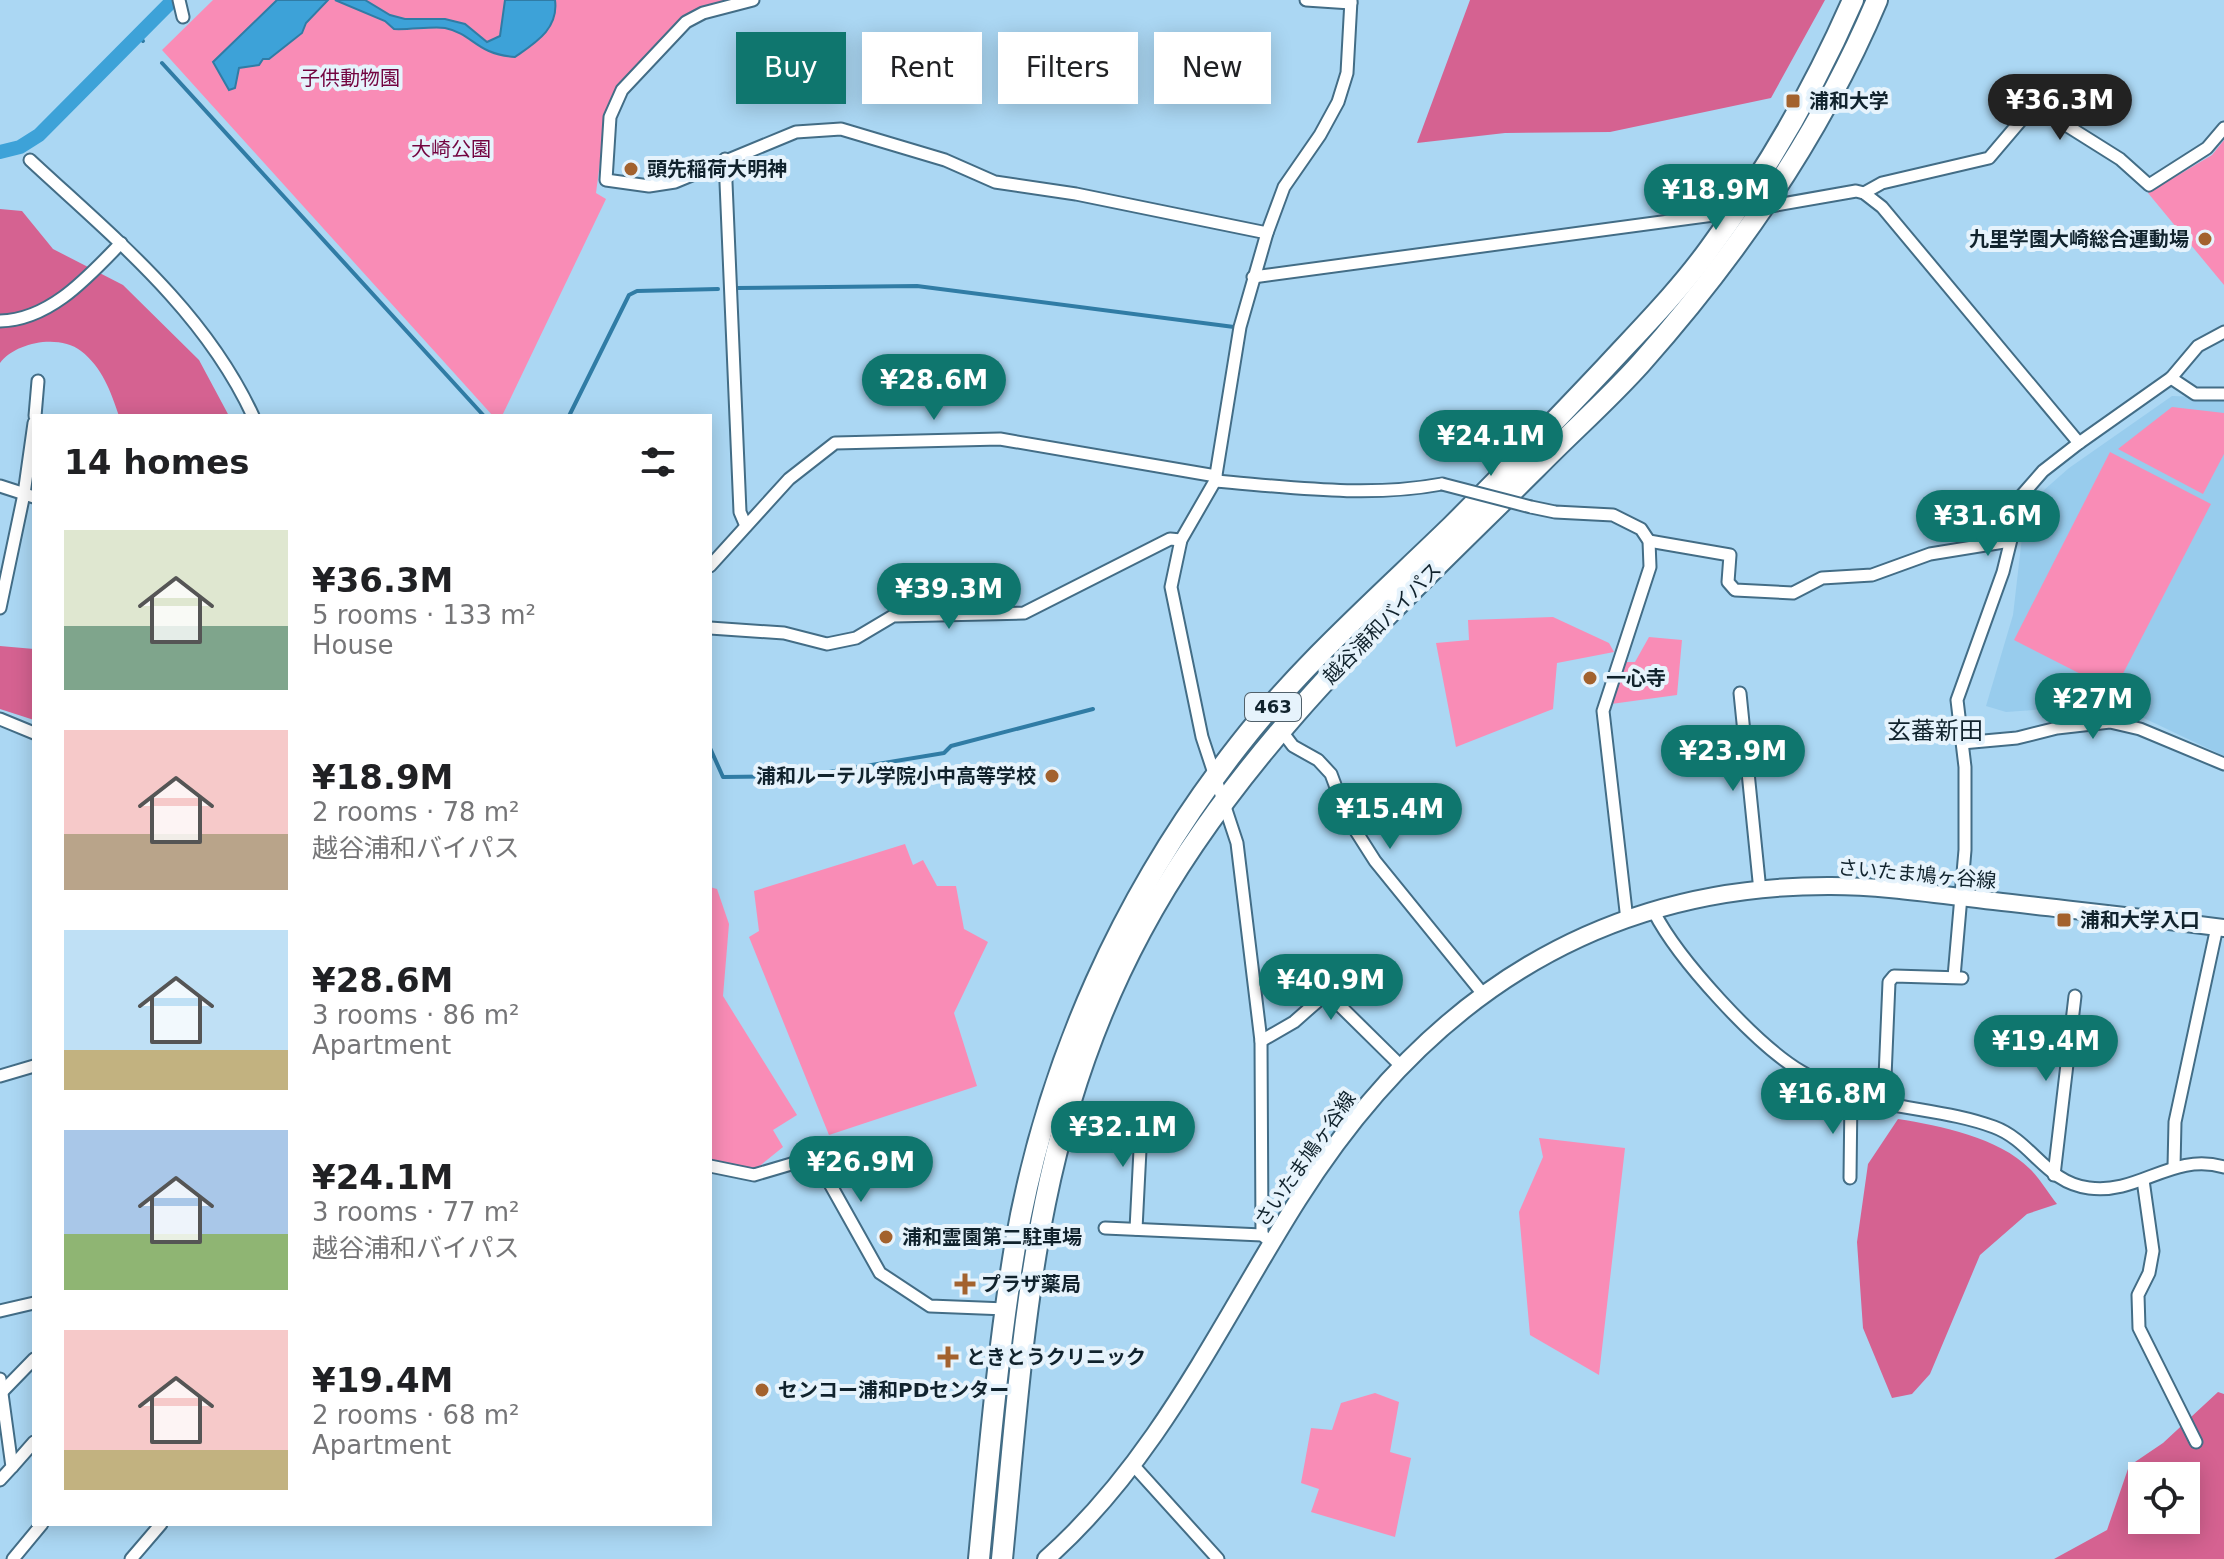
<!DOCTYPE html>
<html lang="en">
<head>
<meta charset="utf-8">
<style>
	:root { --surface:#fff; --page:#f6f6f6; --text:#202124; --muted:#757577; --accent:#0f766e }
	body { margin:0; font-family:"DejaVu Sans","Noto Sans JP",sans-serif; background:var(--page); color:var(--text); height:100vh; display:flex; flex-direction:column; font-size:30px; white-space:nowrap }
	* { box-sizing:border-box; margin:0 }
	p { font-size:26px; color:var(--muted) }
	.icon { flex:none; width:44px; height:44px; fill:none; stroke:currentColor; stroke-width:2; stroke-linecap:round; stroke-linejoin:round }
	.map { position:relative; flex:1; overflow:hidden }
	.side { position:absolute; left:32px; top:414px; width:680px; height:1112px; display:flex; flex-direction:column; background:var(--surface); border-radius:0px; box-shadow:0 4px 20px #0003 }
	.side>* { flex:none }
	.banner { position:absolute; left:736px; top:32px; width:760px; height:72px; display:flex; gap:16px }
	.controls { position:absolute; left:2128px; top:1462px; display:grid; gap:16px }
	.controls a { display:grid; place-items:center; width:72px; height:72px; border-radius:0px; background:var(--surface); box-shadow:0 4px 20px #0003; font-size:40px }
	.price { position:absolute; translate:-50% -68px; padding:0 18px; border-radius:28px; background:var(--accent); color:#fff; font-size:26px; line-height:52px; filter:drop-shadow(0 2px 4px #0008) }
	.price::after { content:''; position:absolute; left:50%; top:48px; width:24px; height:18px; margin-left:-12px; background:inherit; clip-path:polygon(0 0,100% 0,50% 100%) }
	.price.on { background:#222; color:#fff }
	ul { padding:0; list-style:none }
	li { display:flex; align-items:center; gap:24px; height:200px; padding:0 32px }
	li span { display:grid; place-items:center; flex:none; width:224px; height:160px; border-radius:0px; color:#555 }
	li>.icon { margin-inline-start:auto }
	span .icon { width:96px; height:96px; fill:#fffc; stroke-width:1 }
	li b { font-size:34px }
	h2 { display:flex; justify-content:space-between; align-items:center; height:96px; padding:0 32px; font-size:34px }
	.pill { padding:0 28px; border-radius:0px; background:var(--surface); box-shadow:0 4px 20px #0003; font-size:28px; line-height:72px }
	.pill.on { background:var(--accent); color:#fff }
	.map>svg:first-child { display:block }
	.built { fill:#98cced }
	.green { fill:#f98cb6 }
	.forest { fill:#d56291; fill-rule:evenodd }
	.water { fill:#3da2d8; stroke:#307ca5; stroke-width:2 }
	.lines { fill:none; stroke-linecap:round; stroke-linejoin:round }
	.stream { stroke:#307ca5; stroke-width:4 }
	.canal { stroke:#3da2d8; stroke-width:14 }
	.street-casing { stroke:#436d86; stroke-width:15 }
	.secondary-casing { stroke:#436d86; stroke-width:20 }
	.highway-casing { stroke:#436d86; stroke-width:24 }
	.street { stroke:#fff; stroke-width:11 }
	.secondary { stroke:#fff; stroke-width:16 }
	.highway { stroke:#fff; stroke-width:20 }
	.street-bridge-casing { stroke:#436d86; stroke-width:15; stroke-linecap:butt }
	.street-bridge { stroke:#fff; stroke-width:11 }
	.poi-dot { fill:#a3622e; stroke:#e6f3fc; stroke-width:3 }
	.labels { text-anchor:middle; stroke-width:8; stroke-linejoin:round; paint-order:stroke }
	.shield { fill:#e6f3fc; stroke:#51616b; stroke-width:2 }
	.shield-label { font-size:18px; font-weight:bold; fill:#11232d }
	.park-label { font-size:20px; fill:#730440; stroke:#e6f3fc }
	.poi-label { font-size:20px; font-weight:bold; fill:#11232d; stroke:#e6f3fc; text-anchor:start }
	.street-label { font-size:20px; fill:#11232d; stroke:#e6f3fc }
	.quarter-label { font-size:24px; fill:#11232d; stroke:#e6f3fc }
</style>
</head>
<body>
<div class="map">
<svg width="2224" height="1559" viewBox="0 0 2224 1559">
	<rect width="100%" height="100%" fill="#abd7f3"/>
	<polygon class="built" points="2172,396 2224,398 2224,756 2114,704 2006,712 1986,706 2013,615 2024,520 2035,498 2069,468"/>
	<g class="green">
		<polygon points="213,0 733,0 685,18 618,88 606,116 596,193 606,199 502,416 493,416 162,50"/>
		<polygon points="2224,140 2224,285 2148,193 2212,155"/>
		<polygon points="2172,407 2224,413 2224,454 2203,494 2118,449"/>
		<polygon points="2110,452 2211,504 2114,691 2014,640"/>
		<polygon points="1553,617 1609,643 1614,652 1557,663 1553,709 1456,747 1436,643 1469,640 1468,620"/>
		<polygon points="1649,637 1682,640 1677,695 1611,704 1622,662 1635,662"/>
		<polygon points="905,844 913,865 923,860 937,886 956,886 964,929 988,942 954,1013 977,1086 829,1135 749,937 759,931 754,891"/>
		<polygon points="710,887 717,889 729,924 723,996 797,1115 773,1130 783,1147 756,1169 710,1161"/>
		<polygon points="1539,1138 1625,1148 1599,1375 1530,1335 1519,1212 1543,1157"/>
		<polygon points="1375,1393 1399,1402 1390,1452 1411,1458 1395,1537 1311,1512 1319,1489 1301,1483 1311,1428 1332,1430 1341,1403"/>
	</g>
	<g class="forest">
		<polygon points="1470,0 1825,0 1771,98 1610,132 1505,133 1417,143"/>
		<path d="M0 209 22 211 53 249 123 285 199 360 229 416H119C111 392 102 367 81 351 59 334 16 342 0 363Z"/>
		<polygon points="0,646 34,649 34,720 0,709"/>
		<path d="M1898 1119C1941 1126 1998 1137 2030 1169 2040 1179 2048 1193 2057 1204L2027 1214 1980 1255 1930 1374 1912 1394 1892 1398 1863 1328 1857 1242 1868 1164Z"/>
		<path d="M2218 1392 2224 1394V1559H2054L2107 1530 2129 1466 2163 1443ZM2142 1476H2186V1520H2142Z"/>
	</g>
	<g class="water">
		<polygon points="277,0 328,0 306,23 302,33 269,59 263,59 259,65 239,68 235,88 229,90 213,62"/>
		<path d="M335 0H365L390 15 405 19H445L465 24 487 42 500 36 505 0H555C559 29 535 43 515 57 475 54 474 34 445 28 433 26 409 30 394 29L385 21Z"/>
	</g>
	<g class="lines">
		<g class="stream">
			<polyline points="138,35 143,41"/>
			<polyline points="162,63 484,416"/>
			<polyline points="737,288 917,286 1234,327"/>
			<polyline points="569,416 629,295 637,291 718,289"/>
			<polyline points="710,748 723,777 805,776 944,753 951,746 1093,709"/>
		</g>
		<polyline class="canal" points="0,152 20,147 39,135 173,0"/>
		<defs>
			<g id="street">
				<polyline points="179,0 183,17"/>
				<polyline points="753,0 703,13 686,22 622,90 610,117 606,180 649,186 675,182 796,132 841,129 945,160 995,182 1076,194 1267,233"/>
				<polyline points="1306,0 1351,3"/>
				<polyline points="725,159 740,512 746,526"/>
				<path d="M30 160C114 238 204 310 253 416"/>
				<polyline points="1864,193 1882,183 1989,158 2034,105 2120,159 2149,185 2207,148 2224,128"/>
				<polyline points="1765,207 1856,191 1864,193 1882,207 2079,443"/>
				<polyline points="1253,277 1736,212"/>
				<path d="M0 321C50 320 88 277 121 243"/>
				<polyline points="2171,378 2195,394 2224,394"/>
				<polyline points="35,416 38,381"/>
				<path d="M1215 481C1290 487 1367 498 1442 484"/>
				<polyline points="0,486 34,497"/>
				<polyline points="1531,507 1555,512 1613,515 1641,529 1649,541 1650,567 1603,711 1627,920"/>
				<polyline points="1649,541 1730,555 1728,582 1735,590 1793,593 1822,578 1872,575 1930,554 2010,541"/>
				<polyline points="710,566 789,479 835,443 1000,439 1216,476"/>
				<polyline points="0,608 24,494 34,423"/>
				<polyline points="710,628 784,633 827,644 856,638 893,616 1024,613 1170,539 1181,540"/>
				<polyline points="1740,693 1760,891"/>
				<polyline points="0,719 34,733"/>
				<polyline points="1280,729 1293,746 1318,760 1331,774 1347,817 1375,861 1483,994"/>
				<polyline points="1962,743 2017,738 2057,728 2110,722 2140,729 2224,764"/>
				<path d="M1654 912C1678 959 1756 1045 1802 1072 1815 1080 1831 1087 1846 1092 1893 1110 1946 1109 1994 1127 2032 1141 2046 1183 2089 1188 2139 1195 2172 1152 2224 1167"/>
				<polyline points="1954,977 1965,850 1965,767 1957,700 2003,572 2022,495 2043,471 2079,443 2171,378 2198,346 2224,332"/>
				<polyline points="1261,1041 1294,1022 1327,993 1400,1065"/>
				<polyline points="0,1076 34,1066"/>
				<polyline points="1884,1101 1889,982 1894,976 1962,978"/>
				<polyline points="710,1166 754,1175 815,1157 880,1273 930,1306 1006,1309"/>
				<polyline points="2174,1167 2175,1122 2217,927"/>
				<polyline points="2054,1175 2075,996"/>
				<polyline points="1850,1178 1851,1094"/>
				<polyline points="2143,1180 2153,1251 2149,1273 2138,1295 2139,1328 2196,1442"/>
				<polyline points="1105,1228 1262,1235 1267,1239"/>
				<polyline points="1136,1229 1142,1110"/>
				<polyline points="1262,1235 1261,1041 1237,843 1202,737 1171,587 1181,540 1215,481 1240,327 1267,233 1284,187 1320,135 1338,102 1347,73 1351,0"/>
				<polyline points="0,1311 34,1303"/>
				<polyline points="0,1379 12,1467 0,1480"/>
				<polyline points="0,1394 34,1359"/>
				<polyline points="1134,1466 1218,1559"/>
				<polyline points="12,1467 34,1442"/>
				<polyline points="13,1559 42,1524"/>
				<polyline points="131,1559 161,1524"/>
			</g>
			<path id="secondary" d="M1046 1559C1158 1460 1219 1325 1298 1200 1421 1005 1593 885 1831 886 1885 886 1940 895 1994 901 2071 910 2147 918 2224 928"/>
			<g id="highway">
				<path d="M979 1559C989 1455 998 1350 1015 1247 1047 1062 1124 892 1239 745 1301 665 1380 596 1452 526 1504 474 1556 420 1606 367 1642 328 1679 291 1710 248 1766 172 1815 87 1853 0"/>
				<path d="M1002 1559C1024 1335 1031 1135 1141 931 1238 750 1392 611 1536 468 1570 433 1608 400 1641 363 1736 256 1821 133 1877 0"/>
			</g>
		</defs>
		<use href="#street" class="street-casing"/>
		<use href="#secondary" class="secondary-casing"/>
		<use href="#highway" class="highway-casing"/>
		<use href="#street" class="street"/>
		<use href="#secondary" class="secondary"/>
		<use href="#highway" class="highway"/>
		<defs>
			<polyline id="street-bridge" points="1442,484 1531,507"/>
		</defs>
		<use href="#street-bridge" class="street-bridge-casing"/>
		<use href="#street-bridge" class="street-bridge"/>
	</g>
	<g class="poi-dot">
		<rect x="1785" y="93" width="16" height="16" rx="4"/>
		<circle cx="631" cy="169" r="8"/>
		<circle cx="2205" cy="239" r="8"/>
		<circle cx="1590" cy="678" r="8"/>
		<circle cx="1052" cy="776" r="8"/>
		<rect x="2056" y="912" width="16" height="16" rx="4"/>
		<circle cx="886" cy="1237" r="8"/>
		<path d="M961 1272h8v8h8v8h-8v8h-8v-8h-8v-8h8z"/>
		<path d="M944 1345h8v8h8v8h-8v8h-8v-8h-8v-8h8z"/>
		<circle cx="762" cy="1390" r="8"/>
	</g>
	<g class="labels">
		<rect class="shield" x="1245" y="693" width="56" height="28" rx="6"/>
		<g class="shield-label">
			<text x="1273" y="713">463</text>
		</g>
		<g class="park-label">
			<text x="350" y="85">子供動物園</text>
			<text x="451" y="156">大崎公園</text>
		</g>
		<g class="poi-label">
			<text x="1809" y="108">浦和大学</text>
			<text x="647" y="176">頭先稲荷大明神</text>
			<text x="2189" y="246" text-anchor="end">九里学園大崎総合運動場</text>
			<text x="1606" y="685">一心寺</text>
			<text x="1036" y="783" text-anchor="end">浦和ルーテル学院小中高等学校</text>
			<text x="2080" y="927">浦和大学入口</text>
			<text x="902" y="1244">浦和霊園第二駐車場</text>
			<text x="981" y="1291">プラザ薬局</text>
			<text x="966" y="1364">ときとうクリニック</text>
			<text x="778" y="1397">センコー浦和PDセンター</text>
		</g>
		<g class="street-label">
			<text transform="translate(1382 623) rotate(-46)" y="7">越谷浦和バイパス</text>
			<text transform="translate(1917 874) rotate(5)" y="7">さいたま鳩ヶ谷線</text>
			<text transform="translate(1305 1159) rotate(-55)" y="7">さいたま鳩ヶ谷線</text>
		</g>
		<g class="quarter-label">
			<text x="1935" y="739">玄蕃新田</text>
		</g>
	</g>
</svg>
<div class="controls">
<a><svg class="icon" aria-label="locate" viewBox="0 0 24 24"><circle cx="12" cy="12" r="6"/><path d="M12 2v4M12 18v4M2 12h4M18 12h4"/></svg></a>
</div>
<b class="price on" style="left:2060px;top:142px">¥36.3M</b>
<b class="price" style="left:1716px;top:232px">¥18.9M</b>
<b class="price" style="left:934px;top:422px">¥28.6M</b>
<b class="price" style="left:1491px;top:478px">¥24.1M</b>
<b class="price" style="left:1988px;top:558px">¥31.6M</b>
<b class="price" style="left:949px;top:631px">¥39.3M</b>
<b class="price" style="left:2093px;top:741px">¥27M</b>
<b class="price" style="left:1733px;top:793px">¥23.9M</b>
<b class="price" style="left:1390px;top:851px">¥15.4M</b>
<b class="price" style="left:1331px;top:1022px">¥40.9M</b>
<b class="price" style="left:2046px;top:1083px">¥19.4M</b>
<b class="price" style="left:1833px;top:1136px">¥16.8M</b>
<b class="price" style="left:1123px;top:1169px">¥32.1M</b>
<b class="price" style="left:861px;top:1204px">¥26.9M</b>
<div class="banner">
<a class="pill on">Buy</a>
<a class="pill">Rent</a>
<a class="pill">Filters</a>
<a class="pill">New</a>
</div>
<section class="side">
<h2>14 homes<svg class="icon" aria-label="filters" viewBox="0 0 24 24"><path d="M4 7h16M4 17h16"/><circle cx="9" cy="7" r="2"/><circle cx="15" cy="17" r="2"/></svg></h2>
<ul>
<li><span style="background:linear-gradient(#dfe7d0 60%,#7fa58c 0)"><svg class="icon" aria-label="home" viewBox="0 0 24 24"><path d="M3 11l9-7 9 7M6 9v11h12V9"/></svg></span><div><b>¥36.3M</b><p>5 rooms · 133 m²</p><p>House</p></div></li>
<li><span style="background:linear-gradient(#f6c9c9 65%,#b9a48a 0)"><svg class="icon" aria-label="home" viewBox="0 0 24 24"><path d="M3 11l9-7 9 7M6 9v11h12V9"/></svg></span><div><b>¥18.9M</b><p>2 rooms · 78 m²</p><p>越谷浦和バイパス</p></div></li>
<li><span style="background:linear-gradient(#bfe0f5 75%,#c2b280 0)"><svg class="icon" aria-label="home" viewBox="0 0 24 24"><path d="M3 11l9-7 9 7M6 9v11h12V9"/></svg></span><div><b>¥28.6M</b><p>3 rooms · 86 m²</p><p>Apartment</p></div></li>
<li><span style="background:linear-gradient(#a9c7e8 65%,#8fb573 0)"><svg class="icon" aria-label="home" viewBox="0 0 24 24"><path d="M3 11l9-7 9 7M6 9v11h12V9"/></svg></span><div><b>¥24.1M</b><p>3 rooms · 77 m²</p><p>越谷浦和バイパス</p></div></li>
<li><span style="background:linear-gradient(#f6c9c9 75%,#c2b280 0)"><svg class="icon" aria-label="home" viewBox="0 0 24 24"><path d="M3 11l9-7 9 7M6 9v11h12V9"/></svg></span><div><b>¥19.4M</b><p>2 rooms · 68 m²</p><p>Apartment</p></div></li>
</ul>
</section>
</div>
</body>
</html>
